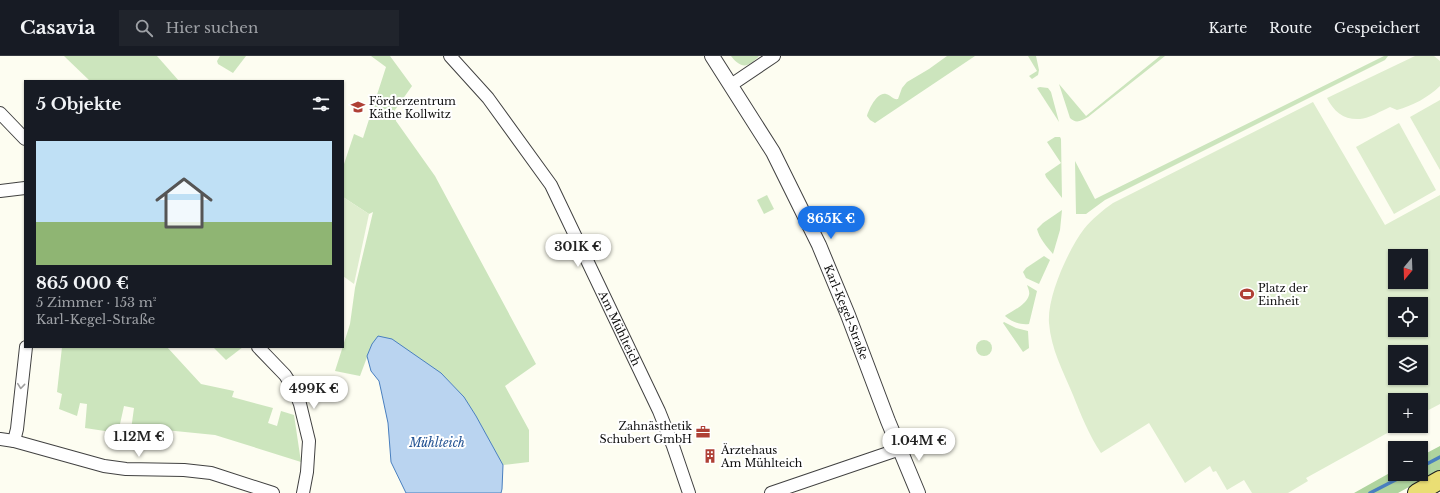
<!DOCTYPE html>
<html lang="de">
<head>
<meta charset="utf-8">
<style>
	:root { --surface:#171b24; --page:#20242c; --text:#f1f3f6; --muted:#9ea1a6; --line:#363941; --accent:#1a73e8 }
	body { margin:0; font-family:"Libre Baskerville",serif; background:var(--page); color:var(--text); height:100vh; display:flex; flex-direction:column; font-size:15px; white-space:nowrap }
	* { box-sizing:border-box; margin:0 }
	p { font-size:13px; color:var(--muted) }
	.icon { flex:none; width:22px; height:22px; fill:none; stroke:currentColor; stroke-width:2; stroke-linecap:round; stroke-linejoin:round }
	.map { position:relative; flex:1; overflow:hidden }
	.panel { position:absolute; left:24px; top:24px; width:320px; height:268px; display:flex; flex-direction:column; background:var(--surface); border-radius:0px; box-shadow:0 1px 3px #0004 }
	.panel>* { flex:none }
	.needle { width:26px; rotate:199deg }
	.tools { position:absolute; left:1388px; top:193px; display:grid; gap:8px }
	.tools a { display:grid; place-items:center; width:40px; height:40px; border-radius:0px; background:var(--surface); box-shadow:0 1px 3px #0004; font-size:20px }
	.price { position:absolute; translate:-50% -34px; padding:0 9px; border-radius:14px; background:#fff; color:#222; font-size:13px; line-height:26px; filter:drop-shadow(0 1px 2px #0008) }
	.price::after { content:''; position:absolute; left:50%; top:24px; width:12px; height:9px; margin-left:-6px; background:inherit; clip-path:polygon(0 0,100% 0,50% 100%) }
	.price.selected { background:var(--accent); color:#fff }
	ul { padding:0; list-style:none }
	li { display:grid; align-content:center; gap:8px; height:212px; padding:0 12px }
	li+li { border-top:1px solid var(--line) }
	li span { display:grid; place-items:center; height:124px; border-radius:0px; color:#555 }
	li>.icon { margin-inline-start:auto }
	span .icon { width:72px; height:72px; fill:#fffc; stroke-width:1 }
	li b { font-size:17px }
	h2 { display:flex; justify-content:space-between; align-items:center; height:48px; padding:0 12px; font-size:17px }
	header { display:flex; align-items:center; gap:24px; box-sizing:border-box; height:56px; padding:0 20px; background:var(--surface); border-bottom:1px solid var(--line) }
	header strong { font-size:19px }
	nav { display:flex; gap:22px; margin-inline-start:auto; font-size:14px }
	.search { width:280px; height:36px; background:var(--page); display:flex; align-items:center; gap:10px; box-sizing:border-box; padding:0 14px; border-radius:0px; color:var(--muted); font-size:15px }
	.map>svg:first-child { display:block }
	.green { fill:#cce5bd }
	.forest { fill:#afd49e }
	.pitch { fill:#deedce; fill-rule:evenodd }
	.water { fill:#bad4f0; stroke:#497fbf }
	.lines { fill:none; stroke-linecap:round; stroke-linejoin:round }
	.stream { stroke:#497fbf; stroke-width:3.5 }
	.minor-casing { stroke:#414141; stroke-width:14 }
	.tertiary-casing { stroke:#414141; stroke-width:16 }
	.primary-casing { stroke:#1f1f1f; stroke-width:20 }
	.minor { stroke:#fff; stroke-width:12 }
	.tertiary { stroke:#fff; stroke-width:14 }
	.primary { stroke:#eade74; stroke-width:18 }
	.oneway { stroke:#9f9f9f }
	.labels { text-anchor:middle; stroke-width:4; stroke-linejoin:round; paint-order:stroke }
	.poi-label { font-size:11px; fill:#0e0e0e; stroke:#fff; text-anchor:start }
	.street-label { font-size:11px; fill:#0e0e0e; stroke:#fff }
	.water-label { font-size:12px; font-style:italic; fill:#245393; stroke:#fff }
</style>
</head>
<body>
<header>
<strong>Casavia</strong>
<div class="search"><svg class="icon" aria-label="search" viewBox="0 0 24 24"><circle cx="10" cy="10" r="6"/><path d="M15 15l6 6"/></svg>Hier suchen</div>
<nav><a>Karte</a><a>Route</a><a>Gespeichert</a></nav>
</header>
<div class="map">
<svg width="1440" height="437" viewBox="0 0 1440 437">
	<rect width="100%" height="100%" fill="#fdfdf1"/>
	<g class="green">
		<polygon points="64,0 157,0 179,25 90,25"/>
		<polygon points="220,0 246,0 233,17 218,8 217,5"/>
		<polygon points="371,0 390,0 412,30 395,54 396,65 435,120 536,308 505,330 529,374 529,406 503,409 476,360 464,341 441,317 372,288 360,320 335,315 350,268 355,232 373,156 369,158 343,141 343,111 354,78 363,82 386,11"/>
		<path d="M731 0H759C748 12 741 13 731 0Z"/>
		<path d="M947 0H975L875 67 870 64 867 60C869 53 877 36 886 38 891 39 893 44 898 43L902 32 907 26 929 13Z"/>
		<polygon points="1028,0 1036,0 1039,14 1038,19 1032,23 1029,20 1037,15"/>
		<path d="M1160 0H1165L1088 61C1081 65 1076 68 1070 62L1059 28 1086 60Z"/>
		<polygon points="1384,0 1388,0 1385,4 1105,144 1086,158 1076,158 1075,105 1095,143"/>
		<polygon points="1040,31 1048,32 1051,36 1059,66 1037,32"/>
		<polygon points="1055,81 1060,81 1061,83 1062,142 1046,121 1045,118 1061,107 1047,86"/>
		<polygon points="767,139 774,153 764,158 757,144"/>
		<path d="M1062 154 1060 174 1053 198C1047 191 1039 182 1037 173L1043 167Z"/>
		<polygon points="1044,200 1050,204 1039,228 1026,222 1023,216 1026,212"/>
		<path d="M1027 229 1037 235 1029 268C1020 269 1012 266 1005 260L1006 259C1013 255 1027 248 1029 239 1030 236 1028 232 1027 229Z"/>
		<polygon points="1004,266 1016,272 1028,275 1029,292 1023,296 1003,267"/>
		<circle cx="984" cy="292" r="8"/>
		<polygon points="62,291 167,291 201,328 234,335 232,341 273,352 268,367 277,370 281,355 294,359 301,406 215,379 145,372 144,383 130,381 134,352 124,350 118,377 85,372 87,348 80,347 77,360 59,353 62,338 57,336"/>
		<polygon points="213,291 243,291 226,304"/>
	</g>
	<polygon class="forest" points="1440,390 1440,414 1398,437 1354,437 1395,414 1395,418 1421,418 1421,400"/>
	<g class="pitch">
		<path d="M1415 0H1434L1440 5V30C1429 41 1412 50 1397 54L1390 51C1383 54 1368 63 1360 63 1344 64 1334 56 1327 42Z"/>
		<polygon points="1440,44 1440,114 1410,61"/>
		<path d="M1313 46 1385 169 1440 139V348L1421 358V344H1395V370H1400L1306 422 1308 425 1288 437H1252L1244 424 1227 434 1216 415 1213 416 1210 410 1185 427 1149 367 1101 397C1089 379 1081 359 1073 339 1063 315 1051 293 1049 267 1047 241 1068 194 1084 173 1092 163 1103 154 1113 147ZM1395 200H1421V226H1395ZM1395 248H1421V274H1395ZM1395 296H1421V322H1395Z"/>
		<polygon points="1399,67 1436,134 1394,158 1356,91"/>
		<polygon points="343,141 369,158 354,228 343,220"/>
	</g>
	<polygon class="water" points="378,280 392,283 441,317 464,341 476,360 503,409 502,433 501,437 406,437 391,406 388,367 381,334 379,325 371,315 367,300 372,288"/>
	<g class="lines">
		<g class="stream">
			<polyline points="1421,411 1440,401"/>
			<polyline points="1370,437 1407,418"/>
		</g>
		<defs>
			<g id="minor">
				<path id="s1" d="M450 0 488 42 551 129 659 355 673 390 689 437"/>
				<polyline points="731,29 774,0"/>
				<polyline points="0,57 25,83"/>
				<polyline points="0,135 25,132"/>
				<polyline points="258,291 285,319 294,333 300,348 309,385 307,416 303,437"/>
				<polyline points="0,383 14,385 104,410 126,413 184,414 211,417 273,437"/>
				<polyline points="14,385 17,373 26,291"/>
				<polyline points="771,437 900,393"/>
			</g>
			<g id="tertiary">
				<path id="s2" d="M712 0 773 96 819 189 848 259 888 365 918 437"/>
			</g>
			<polyline id="primary" points="1417,437 1440,424"/>
		</defs>
		<use href="#minor" class="minor-casing"/>
		<use href="#tertiary" class="tertiary-casing"/>
		<use href="#primary" class="primary-casing"/>
		<use href="#minor" class="minor"/>
		<use href="#tertiary" class="tertiary"/>
		<use href="#primary" class="primary"/>
	</g>
	<defs><path id="oneway-chevron" d="M-2-3.5L2.5 0L-2 3.5" fill="none" stroke-width="1.6" stroke-linecap="round" stroke-linejoin="round"/></defs>
	<use class="oneway" href="#oneway-chevron" transform="translate(21 330) rotate(96)"/>
	<defs>
		<symbol id="school-bare" viewBox="-9 -9 18 18"><path d="M0-5L7-2L0 1L-7-2ZM-4 1L0 2.5L4 1V4Q0 6-4 4Z" fill="#af4035" stroke="#fff" stroke-width="2.5" paint-order="stroke"/></symbol>
		<symbol id="stadium-bare" viewBox="-9 -9 18 18"><path d="M0-5a6.5 5 0 1 0 0 10a6.5 5 0 1 0 0-10ZM-3.5-1.8h7v3.6h-7Z" fill="#af4035" stroke="#fff" stroke-width="2.5" paint-order="stroke"/></symbol>
		<symbol id="office-bare" viewBox="-9 -9 18 18"><path d="M-6-3h4V-5.5h4V-3h4V5H-6ZM-1-4.5V-3h2v-1.5ZM-6 0V1H6V0Z" fill="#af4035" stroke="#fff" stroke-width="2.5" paint-order="stroke"/></symbol>
		<symbol id="building-bare" viewBox="-9 -9 18 18"><path d="M-4-6H4V6H1V3H-1V6H-4ZM-2.5-4.3h1.7v1.8h-1.7ZM.8-4.3h1.7v1.8H.8ZM-2.5-1h1.7V.8h-1.7ZM.8-1h1.7V.8H.8Z" fill="#af4035" stroke="#fff" stroke-width="2.5" paint-order="stroke"/></symbol>
	</defs>
	<g fill-rule="evenodd">
		<use href="#school-bare" x="348" y="41" width="20" height="20"/>
		<use href="#stadium-bare" x="1237" y="228" width="20" height="20"/>
		<use href="#office-bare" x="693" y="366" width="20" height="20"/>
		<use href="#building-bare" x="700" y="390" width="20" height="20"/>
	</g>
	<g class="labels">
		<g class="poi-label">
			<text x="369" y="49">Förderzentrum<tspan x="369" dy="13">Käthe Kollwitz</tspan></text>
			<text x="1258" y="236">Platz der<tspan x="1258" dy="13">Einheit</tspan></text>
			<text x="692" y="374" text-anchor="end">Zahnästhetik<tspan x="692" dy="13">Schubert GmbH</tspan></text>
			<text x="721" y="398">Ärztehaus<tspan x="721" dy="13">Am Mühlteich</tspan></text>
		</g>
		<g class="street-label">
			<text dy="4" stroke="none"><textPath href="#s2" startOffset="290">Karl-Kegel-Straße</textPath></text>
			<text dy="4" stroke="none"><textPath href="#s1" startOffset="323">Am Mühlteich</textPath></text>
		</g>
		<g class="water-label">
			<text x="437" y="391">Mühlteich</text>
		</g>
	</g>
</svg>
<div class="tools">
<a><svg class="needle" viewBox="-14 -14 28 28"><path d="M0-13l5 13h-10z" fill="#e53935"/><path d="M0 13l5-13h-10z" fill="#9ea1a6"/></svg></a>
<a><svg class="icon" aria-label="locate" viewBox="0 0 24 24"><circle cx="12" cy="12" r="6"/><path d="M12 2v4M12 18v4M2 12h4M18 12h4"/></svg></a>
<a><svg class="icon" aria-label="layers" viewBox="0 0 24 24"><path d="M12 4l9 5-9 5-9-5zM3 14l9 5 9-5"/></svg></a>
<a>+</a>
<a>−</a>
</div>
<b class="price selected" style="left:831px;top:184px">865K €</b>
<b class="price" style="left:578px;top:212px">301K €</b>
<b class="price" style="left:314px;top:354px">499K €</b>
<b class="price" style="left:139px;top:402px">1.12M €</b>
<b class="price" style="left:919px;top:406px">1.04M €</b>
<section class="panel">
<h2>5 Objekte<svg class="icon" aria-label="filters" viewBox="0 0 24 24"><path d="M4 7h16M4 17h16"/><circle cx="9" cy="7" r="2"/><circle cx="15" cy="17" r="2"/></svg></h2>
<ul>
<li><span style="background:linear-gradient(#bfe0f5 65%,#8fb573 0)"><svg class="icon" aria-label="home" viewBox="0 0 24 24"><path d="M3 11l9-7 9 7M6 9v11h12V9"/></svg></span><div><b>865 000 €</b><p>5 Zimmer · 153 m²</p><p>Karl-Kegel-Straße</p></div></li>
</ul>
</section>
</div>
</body>
</html>
